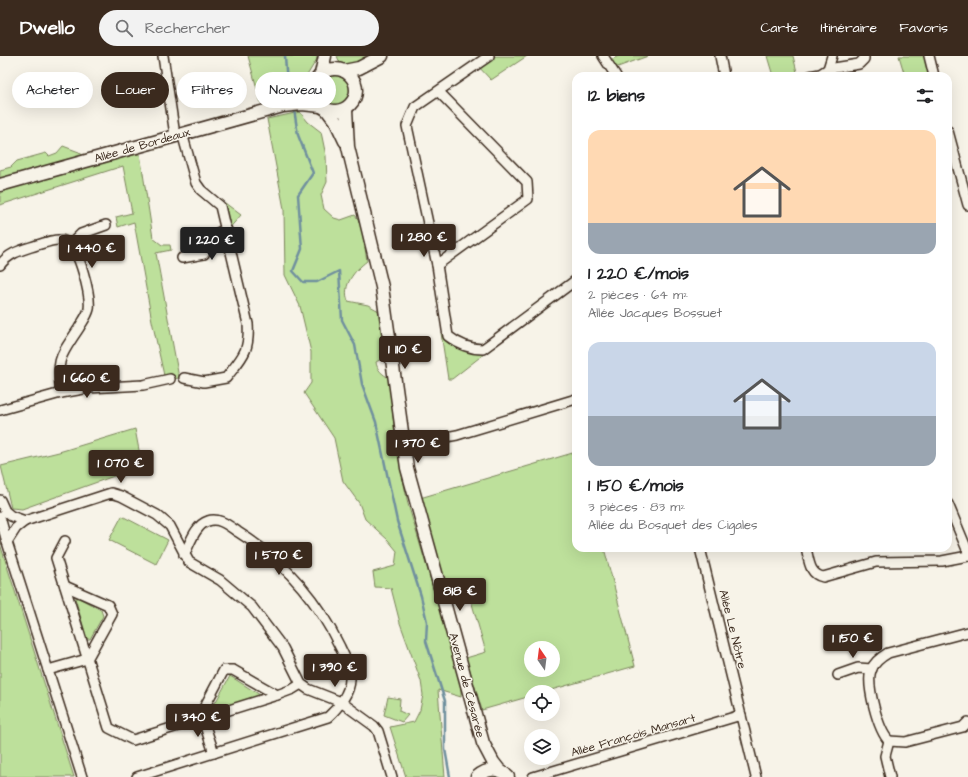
<!DOCTYPE html>
<html lang="fr">
<head>
<meta charset="utf-8">
<style>
	:root { --surface:#fff; --page:#f2f2f2; --text:#202124; --muted:#757577; --accent:#3b2a1e }
	body { margin:0; font-family:"Architects Daughter",sans-serif; background:var(--page); color:var(--text); height:100vh; display:flex; flex-direction:column; font-size:15px; white-space:nowrap }
	* { box-sizing:border-box; margin:0 }
	p { font-size:13px; color:var(--muted) }
	.icon { flex:none; width:22px; height:22px; fill:none; stroke:currentColor; stroke-width:2; stroke-linecap:round; stroke-linejoin:round }
	.map { position:relative; flex:1; overflow:hidden }
	.sheet { position:absolute; left:572px; top:16px; width:380px; height:480px; display:flex; flex-direction:column; background:var(--surface); border-radius:12px; box-shadow:0 4px 16px #0002 }
	.sheet>* { flex:none }
	.top-card { position:absolute; left:12px; top:16px; width:380px; height:36px; display:flex; gap:8px }
	.needle { width:26px; rotate:346deg }
	.buttons { position:absolute; left:524px; top:585px; display:grid; gap:8px }
	.buttons a { display:grid; place-items:center; width:36px; height:36px; border-radius:50%; background:var(--surface); box-shadow:0 4px 16px #0002; font-size:20px }
	.price { position:absolute; translate:-50% -34px; padding:0 9px; border-radius:4px; background:var(--accent); color:#fff; font-size:13px; line-height:26px; filter:drop-shadow(0 1px 2px #0008) }
	.price::after { content:''; position:absolute; left:50%; top:24px; width:12px; height:9px; margin-left:-6px; background:inherit; clip-path:polygon(0 0,100% 0,50% 100%) }
	.price.active { background:#222; color:#fff }
	ul { padding:0; list-style:none }
	li { display:grid; align-content:center; gap:8px; height:212px; padding:0 16px }
	li span { display:grid; place-items:center; height:124px; border-radius:12px; color:#555 }
	li>.icon { margin-inline-start:auto }
	span .icon { width:72px; height:72px; fill:#fffc; stroke-width:1 }
	li b { font-size:17px }
	h2 { display:flex; justify-content:space-between; align-items:center; height:48px; padding:0 16px; font-size:17px }
	.pill { padding:0 14px; border-radius:18px; background:var(--surface); box-shadow:0 4px 16px #0002; font-size:14px; line-height:36px }
	.pill.active { background:var(--accent); color:#fff }
	header { display:flex; align-items:center; gap:24px; box-sizing:border-box; height:56px; padding:0 20px; background:var(--accent); color:#fff }
	header strong { font-size:19px }
	nav { display:flex; gap:22px; margin-inline-start:auto; font-size:14px }
	.search { width:280px; height:36px; background:var(--page); display:flex; align-items:center; gap:10px; box-sizing:border-box; padding:0 14px; border-radius:22px; color:var(--muted); font-size:15px }
	.map>svg:first-child { display:block }
	.green { fill:#bde09b; stroke:#7c855c; fill-rule:evenodd }
	.lines { fill:none; stroke-linecap:round; stroke-linejoin:round }
	.stream { stroke:#70909e; stroke-width:2.5 }
	.street-casing { stroke:#3b2a1e; stroke-width:12 }
	.secondary-casing { stroke:#3b2a1e; stroke-width:15 }
	.street { stroke:#f7f3e8; stroke-width:9 }
	.secondary { stroke:#f7f3e8; stroke-width:12 }
	.labels { text-anchor:middle; stroke-width:3; stroke-linejoin:round; paint-order:stroke }
	.street-label { font-size:12px; fill:#3b2a1e; stroke:#f7f3e8 }
</style>
</head>
<body>
<header>
<strong>Dwello</strong>
<div class="search"><svg class="icon" aria-label="search" viewBox="0 0 24 24"><circle cx="10" cy="10" r="6"/><path d="M15 15l6 6"/></svg>Rechercher</div>
<nav><a>Carte</a><a>Itinéraire</a><a>Favoris</a></nav>
</header>
<div class="map">
<svg width="968" height="721" viewBox="0 0 968 721">
	<rect width="100%" height="100%" fill="#f7f3e8"/>
	<filter id="ink" filterUnits="userSpaceOnUse"><feTurbulence type="fractalNoise" baseFrequency=".025" numOctaves="2"/><feDisplacementMap in="SourceGraphic" scale="8" xChannelSelector="R" yChannelSelector="G"/><feConvolveMatrix kernelMatrix="1 2 1 2 8 2 1 2 1" color-interpolation-filters="sRGB"/></filter>
	<g filter="url(#ink)">
		<g class="green">
			<polygon points="248,0 317,0 317,3 300,31 261,47"/>
			<polygon points="337,0 371,0 347,11 340,7"/>
			<polygon points="489,0 527,0 491,24 477,9"/>
			<polygon points="619,0 648,0 615,12 610,4"/>
			<polygon points="767,0 793,0 798,20 773,20"/>
			<polygon points="899,0 929,0 934,20 905,20"/>
			<circle cx="335" cy="35" r="17"/>
			<path d="M300 56 308 66 321 76 326 100 327 126 321 139 324 153 334 162 341 164 355 159 361 167 367 205C354 215 342 229 348 245L368 249 379 255 385 301 376 306C377 314 382 318 389 322L396 389 408 448 461 626V641L438 634 445 721H406L390 671 414 666 420 654 423 639 421 625 400 567 391 532 375 531 373 516 395 510 397 495 388 484 365 463 359 447 343 425 334 382 304 337 311 327V296L300 250 285 219 284 153 267 63Z"/>
			<polygon points="63,90 79,96 88,104 0,129 0,114 11,111 17,105 46,97 49,100 57,97"/>
			<polygon points="140,98 153,182 162,189 170,189 171,194 156,197 179,322 165,324 152,265 134,166 118,171 116,161 132,157 123,110 0,149 0,134 116,101"/>
			<polygon points="225,147 241,159 227,175 220,150"/>
			<path d="M441 277C456 293 463 295 484 298L452 323H448Z"/>
			<polygon points="135,373 142,410 22,453 11,452 1,410 59,396"/>
			<path d="M576 396V492H604L635 610 544 636H531V640L482 654 466 602 486 596 468 534 448 540 420 442ZM531 592H553V614H531Z"/>
			<polygon points="122,460 168,484 156,508 109,484"/>
			<polygon points="0,488 74,721 0,721"/>
			<polygon points="75,542 79,542 101,554 103,560 90,583 87,583"/>
			<polygon points="230,620 260,639 216,653 213,651"/>
			<polygon points="388,641 400,643 399,655 408,659 402,666 384,659"/>
		</g>
		<g class="lines">
			<g class="stream">
				<polyline points="285,0 287,29 292,46"/>
				<polyline points="294,53 298,79 313,117 298,139 302,193 293,215 303,226 317,226 339,215 342,264 355,289 362,328 376,366 397,465 421,540 427,566 426,585 445,645 445,693 450,721"/>
			</g>
			<defs>
				<g id="street">
					<polyline points="163,0 175,79"/>
					<path d="M489 0 415 51 407 70 437 209 448 280C458 288 471 293 483 293L576 224"/>
					<polyline points="603,0 616,20"/>
					<polyline points="720,0 724,20"/>
					<polyline points="929,0 934,20"/>
					<polyline points="828,13 859,8 864,3 864,0"/>
					<polyline points="810,20 820,18 828,13 832,0"/>
					<polyline points="948,75 968,149"/>
					<path d="M182 77 196 127 201 134 220 150 248 268C250 296 242 301 226 322L204 326 184 322"/>
					<polyline points="71,188 81,178 106,169"/>
					<polyline points="182,202 204,198 219,176 227,174"/>
					<path d="M0 209C10 196 22 194 37 189 46 187 57 181 67 186 79 191 91 240 89 253 87 261 82 266 79 272 60 301 56 302 61 337"/>
					<polyline points="437,209 528,143 527,126 439,36"/>
					<polyline points="0,354 61,337 89,332 143,329 170,323"/>
					<polyline points="403,389 457,379 576,343"/>
					<polyline points="0,444 5,455 11,460 25,465 111,437 121,440 157,459 170,470 189,506 220,524 252,551 283,592 301,628 308,633 341,646 374,670 378,675 392,721"/>
					<polyline points="948,448 968,496"/>
					<polyline points="0,461 7,486"/>
					<polyline points="25,465 16,472 7,486 48,614"/>
					<polyline points="65,485 56,502 109,672 133,684 277,639 233,614 224,614 205,650 202,661 214,697"/>
					<polyline points="700,492 756,721"/>
					<path d="M806 492C809 504 809 518 823 521L876 506 942 505 968 500"/>
					<polyline points="65,530 108,549 112,558 87,603 48,614 82,721"/>
					<polyline points="838,619 858,612 872,613"/>
					<polyline points="277,639 293,633 301,628"/>
					<polyline points="889,685 905,686 963,671 968,666"/>
					<path d="M137 721 328 661C338 652 350 637 350 623 351 612 344 600 340 591 317 543 283 504 238 476 229 470 219 461 208 465 195 469 190 488 184 499"/>
					<polyline points="533,721 741,659"/>
					<path d="M890 721 885 700 889 685C878 674 866 629 871 614 874 607 881 601 888 597L968 576"/>
				</g>
				<g id="secondary">
					<circle cx="335" cy="34" r="21"/>
					<polyline points="344,15 359,12 382,0"/>
					<polyline points="321,18 325,0"/>
					<polyline points="346,53 348,91 382,231 407,412 483,687 493,706 500,715"/>
					<polyline points="327,54 336,66 345,85"/>
					<polyline points="0,129 283,50 302,48 321,50"/>
					<path d="M477 721C487 712 499 711 508 721"/>
				</g>
			</defs>
			<use href="#street" class="street-casing"/>
			<use href="#secondary" class="secondary-casing"/>
			<use href="#street" class="street"/>
			<use href="#secondary" class="secondary"/>
		</g>
	</g>
	<g class="labels">
		<g class="street-label">
			<text transform="translate(142 89) rotate(-16)" y="4">Allée de Bordeaux</text>
			<text transform="translate(733 573) rotate(76)" y="4">Allée Le Nôtre</text>
			<text transform="translate(467 629) rotate(75)" y="4">Avenue de Césarée</text>
			<text transform="translate(633 679) rotate(-16)" y="4">Allée François Mansart</text>
		</g>
	</g>
</svg>
<div class="buttons">
<a><svg class="needle" viewBox="-14 -14 28 28"><path d="M0-13l5 13h-10z" fill="#e53935"/><path d="M0 13l5-13h-10z" fill="#757577"/></svg></a>
<a><svg class="icon" aria-label="locate" viewBox="0 0 24 24"><circle cx="12" cy="12" r="6"/><path d="M12 2v4M12 18v4M2 12h4M18 12h4"/></svg></a>
<a><svg class="icon" aria-label="layers" viewBox="0 0 24 24"><path d="M12 4l9 5-9 5-9-5zM3 14l9 5 9-5"/></svg></a>
</div>
<b class="price" style="left:424px;top:202px">1 280 €</b>
<b class="price active" style="left:212px;top:205px">1 220 €</b>
<b class="price" style="left:92px;top:213px">1 440 €</b>
<b class="price" style="left:405px;top:314px">1 110 €</b>
<b class="price" style="left:87px;top:343px">1 660 €</b>
<b class="price" style="left:418px;top:408px">1 370 €</b>
<b class="price" style="left:121px;top:428px">1 070 €</b>
<b class="price" style="left:279px;top:520px">1 570 €</b>
<b class="price" style="left:460px;top:556px">818 €</b>
<b class="price" style="left:853px;top:603px">1 150 €</b>
<b class="price" style="left:335px;top:632px">1 390 €</b>
<b class="price" style="left:198px;top:682px">1 340 €</b>
<div class="top-card">
<a class="pill">Acheter</a>
<a class="pill active">Louer</a>
<a class="pill">Filtres</a>
<a class="pill">Nouveau</a>
</div>
<section class="sheet">
<h2>12 biens<svg class="icon" aria-label="filters" viewBox="0 0 24 24"><path d="M4 7h16M4 17h16"/><circle cx="9" cy="7" r="2"/><circle cx="15" cy="17" r="2"/></svg></h2>
<ul>
<li><span style="background:linear-gradient(#ffd9b3 75%,#9aa5b1 0)"><svg class="icon" aria-label="home" viewBox="0 0 24 24"><path d="M3 11l9-7 9 7M6 9v11h12V9"/></svg></span><div><b>1 220 €/mois</b><p>2 pièces · 64 m²</p><p>Allée Jacques Bossuet</p></div></li>
<li><span style="background:linear-gradient(#c9d6e8 60%,#9aa5b1 0)"><svg class="icon" aria-label="home" viewBox="0 0 24 24"><path d="M3 11l9-7 9 7M6 9v11h12V9"/></svg></span><div><b>1 150 €/mois</b><p>3 pièces · 83 m²</p><p>Allée du Bosquet des Cigales</p></div></li>
</ul>
</section>
</div>
</body>
</html>
